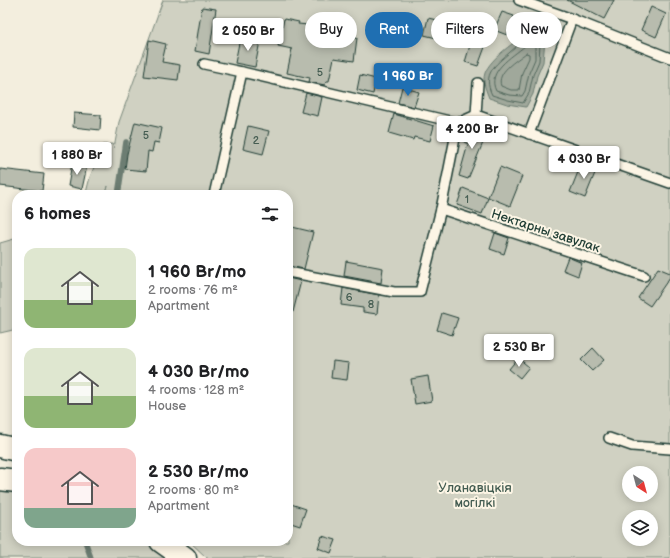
<!DOCTYPE html>
<html lang="en">
<head>
<meta charset="utf-8">
<style>
	:root { --surface:#fff; --page:#f6f6f6; --text:#202124; --muted:#757577; --accent:#1f6fb2 }
	body { margin:0; font-family:"Balsamiq Sans",sans-serif; background:var(--page); color:var(--text); height:100vh; display:flex; flex-direction:column; font-size:15px; white-space:nowrap }
	* { box-sizing:border-box; margin:0 }
	p { font-size:13px; color:var(--muted) }
	.icon { flex:none; width:22px; height:22px; fill:none; stroke:currentColor; stroke-width:2; stroke-linecap:round; stroke-linejoin:round }
	.map { position:relative; flex:1; overflow:hidden }
	.drawer { position:absolute; left:12px; top:190px; width:281px; height:356px; display:flex; flex-direction:column; background:var(--surface); border-radius:16px; box-shadow:0 2px 10px #0003 }
	.drawer>* { flex:none }
	.hud { position:absolute; left:305px; top:12px; width:305px; height:36px; display:flex; gap:8px }
	.needle { width:26px; rotate:144deg }
	.tools { position:absolute; left:622px; top:466px; display:grid; gap:8px }
	.tools a { display:grid; place-items:center; width:36px; height:36px; border-radius:50%; background:var(--surface); box-shadow:0 2px 10px #0003; font-size:20px }
	.price { position:absolute; translate:-50% -34px; padding:0 9px; border-radius:4px; background:#fff; color:#222; font-size:13px; line-height:26px; filter:drop-shadow(0 1px 2px #0008) }
	.price::after { content:''; position:absolute; left:50%; top:24px; width:12px; height:9px; margin-left:-6px; background:inherit; clip-path:polygon(0 0,100% 0,50% 100%) }
	.price.selected { background:var(--accent); color:#fff }
	ul { padding:0; list-style:none }
	li { display:flex; align-items:center; gap:12px; height:100px; padding:0 12px }
	li span { display:grid; place-items:center; flex:none; width:112px; height:80px; border-radius:12px; color:#555 }
	li>.icon { margin-inline-start:auto }
	span .icon { width:48px; height:48px; fill:#fffc; stroke-width:1 }
	li b { font-size:17px }
	h2 { display:flex; justify-content:space-between; align-items:center; height:48px; padding:0 12px; font-size:17px }
	.chip { padding:0 14px; border-radius:18px; background:var(--surface); box-shadow:0 2px 10px #0003; font-size:14px; line-height:36px }
	.chip.selected { background:var(--accent); color:#fff }
	.map>svg:first-child { display:block }
	.green { fill:#d0d1c2; stroke:#78877b; fill-rule:evenodd }
	.water { fill:#a0a89b; stroke:#6c7d72 }
	.lines { fill:none; stroke-linecap:round; stroke-linejoin:round }
	.shore { stroke:#53685d; stroke-width:1 }
	.stream { stroke:#6c7d72; stroke-width:5.5 }
	.building { fill:#b8bcae; stroke:#1f3d34 }
	.service-casing { stroke:#1f3d34; stroke-width:12 }
	.tertiary-casing { stroke:#1f3d34; stroke-width:25 }
	.service { stroke:#fcf5e5; stroke-width:9 }
	.tertiary { stroke:#fcf5e5; stroke-width:22 }
	.labels { text-anchor:middle; stroke-width:4; stroke-linejoin:round; paint-order:stroke }
	.number-label { font-size:11px; fill:#455d52 }
	.street-label { font-size:13px; fill:#1f3d34; stroke:#fcf5e5 }
	.park-label { font-size:13px; fill:#425b50; stroke:#fcf5e5 }
</style>
</head>
<body>
<div class="map">
<svg width="670" height="558" viewBox="0 0 670 558">
	<rect width="100%" height="100%" fill="#f3eede"/>
	<filter id="ink" filterUnits="userSpaceOnUse"><feTurbulence type="fractalNoise" baseFrequency=".025" numOctaves="2"/><feDisplacementMap in="SourceGraphic" scale="8" xChannelSelector="R" yChannelSelector="G"/><feConvolveMatrix kernelMatrix="1 2 1 2 8 2 1 2 1" color-interpolation-filters="sRGB"/></filter>
	<g filter="url(#ink)">
		<g class="green">
			<path d="M163 0H670V558H207L189 541H288V195H106L108 186 105 195H82L86 193 90 177 103 145 112 144 114 148 119 122ZM629 473H651V495H629ZM629 517H651V539H629Z"/>
			<polygon points="14,239 17,239 17,328 13,330 0,333 0,243"/>
			<polygon points="0,487 17,488 17,541 145,541 166,558 0,558"/>
		</g>
		<path class="water" d="M529 33 545 39 543 62 537 76 533 94 526 107 507 104 489 98C486 90 482 82 485 73 490 59 516 40 529 33Z"/>
		<g class="lines">
			<g class="shore">
				<path d="M530 38 540 43 539 61 533 75 529 93 523 103 508 100 492 95C482 74 495 65 509 53 516 47 522 41 530 38Z"/>
				<path d="M530 43 535 46V59L529 73 525 91 522 96 509 95 496 91C486 71 512 57 525 46Z"/>
				<path d="M526 53 529 54V58L522 73 519 90H511L501 86C496 72 516 61 526 53Z"/>
			</g>
			<g class="stream">
				<polyline points="118,195 126,142"/>
				<polyline points="85,541 91,558"/>
			</g>
		</g>
		<g class="building">
			<polygon points="567,0 614,0 604,19"/>
			<polygon points="202,7 216,9 209,54 195,51"/>
			<polygon points="651,7 666,14 656,37 641,30"/>
			<polygon points="502,12 514,16 507,35 494,30"/>
			<polygon points="428,18 454,24 449,41 424,35"/>
			<polygon points="284,19 299,22 298,24 339,28 338,36 357,38 354,61 334,58 329,81 326,81 325,85 309,82 310,78 287,73 292,49 278,46"/>
			<polygon points="240,38 260,41 255,67 235,63"/>
			<polygon points="149,40 166,44 162,62 180,65 178,80 144,76"/>
			<polygon points="471,42 485,47 478,66 465,62"/>
			<polygon points="360,75 376,79 373,94 357,90"/>
			<polygon points="402,87 419,92 414,107 398,103"/>
			<polygon points="306,93 322,97 318,116 301,112"/>
			<polygon points="74,113 101,115 100,130 73,127"/>
			<polygon points="394,114 434,126 430,141 414,137 413,140 389,133"/>
			<polygon points="135,122 162,128 159,143 154,142 152,152 148,151 146,171 125,169 127,154"/>
			<polygon points="248,126 269,131 263,154 243,149"/>
			<polygon points="471,126 487,133 468,179 459,176 468,144 464,142"/>
			<polygon points="582,162 597,168 585,198 570,192"/>
			<polygon points="72,163 87,166 82,189 68,186"/>
			<polygon points="500,167 522,176 510,206 488,197"/>
			<polygon points="0,169 44,174 42,191 0,186"/>
			<polygon points="463,188 488,198 482,214 457,205"/>
			<polygon points="288,226 313,232 304,269 288,266"/>
			<polygon points="495,233 509,238 504,254 490,249"/>
			<polygon points="568,257 582,263 578,276 563,270"/>
			<polygon points="346,261 383,268 381,283 344,276"/>
			<polygon points="658,268 670,273 670,277 650,306 638,298"/>
			<polygon points="288,278 301,281 293,312 288,311"/>
			<polygon points="343,288 379,295 377,314 363,312 363,308 341,305"/>
			<polygon points="442,313 458,318 452,335 437,330"/>
			<polygon points="593,348 604,360 592,371 581,360"/>
			<polygon points="518,358 529,367 520,378 509,369"/>
			<polygon points="333,361 349,363 347,380 331,378"/>
			<polygon points="428,376 432,401 415,404 411,379"/>
			<polygon points="288,503 306,509 300,526 288,522"/>
			<polygon points="322,536 336,540 331,553 318,548"/>
		</g>
		<g class="lines">
			<defs>
				<g id="service">
					<polyline points="519,0 572,19 670,58"/>
					<polyline points="204,64 242,72 458,123 476,115 670,183"/>
					<polyline points="476,115 478,83"/>
					<polyline points="529,134 572,19"/>
					<polyline points="214,195 242,72"/>
					<polyline points="441,209 644,276"/>
					<polyline points="288,272 394,292 420,292 441,209 458,123"/>
					<polyline points="609,438 632,446 670,449"/>
				</g>
				<g id="tertiary">
					<polyline points="0,446 17,450"/>
					<polyline points="0,479 17,481"/>
					<polyline points="161,541 185,558"/>
				</g>
			</defs>
			<use href="#service" class="service-casing"/>
			<use href="#tertiary" class="tertiary-casing"/>
			<use href="#service" class="service"/>
			<use href="#tertiary" class="tertiary"/>
		</g>
	</g>
	<g class="labels">
		<g class="number-label">
			<text x="320" y="76">5</text>
			<text x="146" y="139">5</text>
			<text x="256" y="144">2</text>
			<text x="467" y="203">1</text>
			<text x="349" y="301">6</text>
			<text x="371" y="308">8</text>
		</g>
		<g class="street-label">
			<text transform="translate(546 230) rotate(18)" y="5">Нектарны завулак</text>
		</g>
		<g class="park-label">
			<text x="475" y="492">Уланавіцкія<tspan x="475" dy="15">могілкі</tspan></text>
		</g>
	</g>
</svg>
<div class="tools">
<a><svg class="needle" viewBox="-14 -14 28 28"><path d="M0-13l5 13h-10z" fill="#e53935"/><path d="M0 13l5-13h-10z" fill="#757577"/></svg></a>
<a><svg class="icon" aria-label="layers" viewBox="0 0 24 24"><path d="M12 4l9 5-9 5-9-5zM3 14l9 5 9-5"/></svg></a>
</div>
<b class="price" style="left:248px;top:52px">2 050 Br</b>
<b class="price selected" style="left:408px;top:97px">1 960 Br</b>
<b class="price" style="left:472px;top:150px">4 200 Br</b>
<b class="price" style="left:77px;top:176px">1 880 Br</b>
<b class="price" style="left:584px;top:180px">4 030 Br</b>
<b class="price" style="left:519px;top:368px">2 530 Br</b>
<div class="hud">
<a class="chip">Buy</a>
<a class="chip selected">Rent</a>
<a class="chip">Filters</a>
<a class="chip">New</a>
</div>
<section class="drawer">
<h2>6 homes<svg class="icon" aria-label="filters" viewBox="0 0 24 24"><path d="M4 7h16M4 17h16"/><circle cx="9" cy="7" r="2"/><circle cx="15" cy="17" r="2"/></svg></h2>
<ul>
<li><span style="background:linear-gradient(#dfe7d0 65%,#8fb573 0)"><svg class="icon" aria-label="home" viewBox="0 0 24 24"><path d="M3 11l9-7 9 7M6 9v11h12V9"/></svg></span><div><b>1 960 Br/mo</b><p>2 rooms · 76 m²</p><p>Apartment</p></div></li>
<li><span style="background:linear-gradient(#dfe7d0 60%,#8fb573 0)"><svg class="icon" aria-label="home" viewBox="0 0 24 24"><path d="M3 11l9-7 9 7M6 9v11h12V9"/></svg></span><div><b>4 030 Br/mo</b><p>4 rooms · 128 m²</p><p>House</p></div></li>
<li><span style="background:linear-gradient(#f6c9c9 75%,#7fa58c 0)"><svg class="icon" aria-label="home" viewBox="0 0 24 24"><path d="M3 11l9-7 9 7M6 9v11h12V9"/></svg></span><div><b>2 530 Br/mo</b><p>2 rooms · 80 m²</p><p>Apartment</p></div></li>
</ul>
</section>
</div>
</body>
</html>
